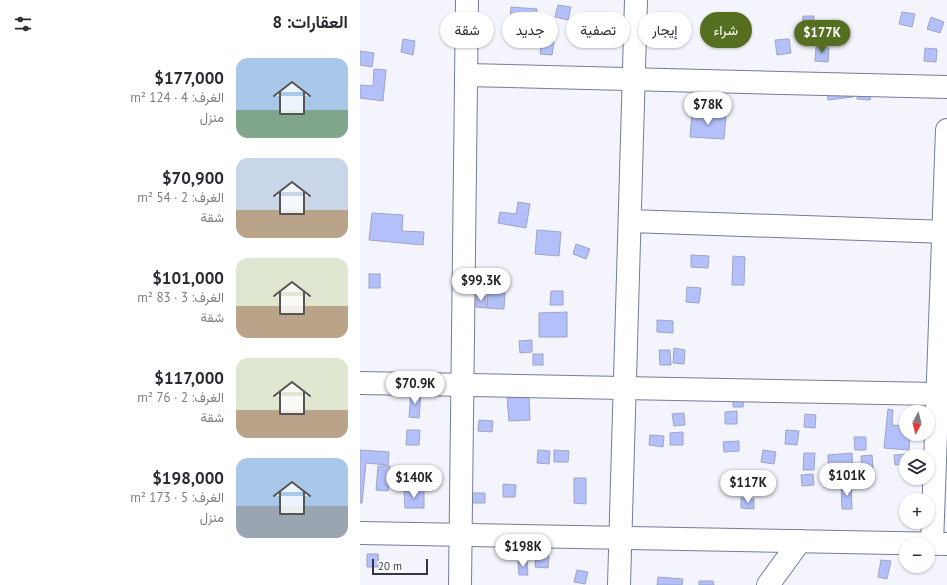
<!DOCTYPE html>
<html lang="ar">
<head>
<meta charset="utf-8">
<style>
	:root { --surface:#fff; --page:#f2f2f3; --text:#2b2b33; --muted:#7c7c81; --accent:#566e1f }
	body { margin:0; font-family:"PT Sans",Vazirmatn,sans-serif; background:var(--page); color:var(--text); direction:rtl; height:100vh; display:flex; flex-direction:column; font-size:15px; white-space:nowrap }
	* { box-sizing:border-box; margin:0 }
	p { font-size:13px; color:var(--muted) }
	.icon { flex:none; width:22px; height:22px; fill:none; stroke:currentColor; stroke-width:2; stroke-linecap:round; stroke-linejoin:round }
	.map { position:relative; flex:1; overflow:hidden; direction:ltr }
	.drawer { display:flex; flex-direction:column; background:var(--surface); width:360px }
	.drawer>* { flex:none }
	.hud { position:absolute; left:12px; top:12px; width:380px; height:36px; direction:rtl; display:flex; gap:8px }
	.needle { width:26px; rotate:187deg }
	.fabs { position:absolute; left:539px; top:405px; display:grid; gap:8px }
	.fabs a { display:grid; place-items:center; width:36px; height:36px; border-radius:50%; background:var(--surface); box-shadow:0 1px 3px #0004; font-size:20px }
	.scale { position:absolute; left:12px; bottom:10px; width:56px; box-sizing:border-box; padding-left:4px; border:2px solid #333643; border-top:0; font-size:11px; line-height:14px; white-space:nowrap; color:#333643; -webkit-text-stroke:3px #fff; paint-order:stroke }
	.price { position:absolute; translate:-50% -34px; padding:0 9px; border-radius:14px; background:#fff; color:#222; font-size:13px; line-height:26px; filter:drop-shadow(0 1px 2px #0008) }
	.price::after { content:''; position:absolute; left:50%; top:24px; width:12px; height:9px; margin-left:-6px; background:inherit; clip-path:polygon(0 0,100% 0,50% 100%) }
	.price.on { background:var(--accent); color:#fff }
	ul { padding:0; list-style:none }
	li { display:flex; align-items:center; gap:12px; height:100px; padding:0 12px }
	li span { display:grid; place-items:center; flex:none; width:112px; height:80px; border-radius:12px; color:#555 }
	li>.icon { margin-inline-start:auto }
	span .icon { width:48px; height:48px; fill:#fffc; stroke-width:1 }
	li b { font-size:17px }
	h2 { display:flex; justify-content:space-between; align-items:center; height:48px; padding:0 12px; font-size:17px }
	.chip { padding:0 14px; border-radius:18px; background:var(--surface); box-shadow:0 1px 3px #0004; font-size:14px; line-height:36px }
	.chip.on { background:var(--accent); color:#fff }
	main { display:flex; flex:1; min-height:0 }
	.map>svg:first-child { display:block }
	.building { fill:#b4c0fa; stroke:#9da4c4 }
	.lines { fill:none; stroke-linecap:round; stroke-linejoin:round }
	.minor-casing { stroke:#757c9a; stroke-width:24 }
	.minor { stroke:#fff; stroke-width:22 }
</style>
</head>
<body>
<main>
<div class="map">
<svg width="587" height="585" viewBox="0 0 587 585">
	<rect width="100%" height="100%" fill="#f4f5fc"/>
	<g class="building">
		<polygon points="198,5 211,7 208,20 195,17"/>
		<polygon points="151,7 177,9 175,30 149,28"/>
		<polygon points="542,12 555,14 552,27 539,24"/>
		<polygon points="443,16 454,16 453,35 442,35"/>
		<polygon points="571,17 584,22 580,33 567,29"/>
		<polygon points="43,39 55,41 53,55 41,52"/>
		<polygon points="429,39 431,53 417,55 415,40"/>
		<polygon points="182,41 194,42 192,55 180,54"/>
		<polygon points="456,47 469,48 468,62 455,61"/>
		<polygon points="565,48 577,49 576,62 564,61"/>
		<polygon points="0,51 14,53 12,67 0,65"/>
		<polygon points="14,69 26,70 23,101 0,98 0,85 13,86"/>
		<polygon points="492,87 493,97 468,100 467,89"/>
		<polygon points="498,88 511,89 510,100 497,99"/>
		<polygon points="332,113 366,115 364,139 330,137"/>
		<polygon points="158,202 170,204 166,228 138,223 140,212 156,214"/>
		<polygon points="12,213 43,215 42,231 64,232 63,245 9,240"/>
		<polygon points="177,230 201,232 199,256 175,254"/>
		<polygon points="216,244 230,249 226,259 213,254"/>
		<polygon points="331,255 349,256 348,268 331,267"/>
		<polygon points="373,256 385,257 384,285 372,285"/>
		<rect x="9" y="274" width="11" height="14"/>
		<polygon points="327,287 341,288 339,303 326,302"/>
		<polygon points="191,291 203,291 203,305 190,305"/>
		<polygon points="128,292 145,293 144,309 127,308"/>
		<polygon points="116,296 126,296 126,308 116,307"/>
		<polygon points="207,312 207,337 179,337 179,313"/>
		<polygon points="297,320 313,321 313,333 297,332"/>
		<polygon points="172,340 172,352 160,353 159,341"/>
		<polygon points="314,348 325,350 324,364 313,363"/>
		<polygon points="299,350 310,350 311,365 300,365"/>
		<rect x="173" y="354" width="10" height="11"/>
		<polygon points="51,392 61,392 59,418 49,417"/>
		<polygon points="373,393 384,393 383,407 373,407"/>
		<polygon points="169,397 170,420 149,421 147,398"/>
		<polygon points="528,409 533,410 532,425 546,426 546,434 550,434 549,450 524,448"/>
		<polygon points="377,411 377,424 365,424 365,412"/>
		<polygon points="324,413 325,425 314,426 312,414"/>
		<polygon points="445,414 456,415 455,428 444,427"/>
		<polygon points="119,420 133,421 132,432 118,431"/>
		<polygon points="47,430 60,430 59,445 46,445"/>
		<polygon points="426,430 439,431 437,445 425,444"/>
		<polygon points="323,432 323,445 310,445 310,433"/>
		<polygon points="290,435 304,436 303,447 289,445"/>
		<polygon points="494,437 506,437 506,450 495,450"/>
		<polygon points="379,441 379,451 364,452 363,442"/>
		<polygon points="0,450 29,452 28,465 6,463 2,503 0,503"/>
		<polygon points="178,450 190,451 189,464 177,463"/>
		<polygon points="194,450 209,451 208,462 194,462"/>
		<polygon points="403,450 416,452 414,464 401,462"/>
		<polygon points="444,453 455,453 454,470 443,470"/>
		<polygon points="492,453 493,475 469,476 468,455"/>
		<polygon points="547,454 548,456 546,456 546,464 535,465 534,455"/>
		<polygon points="512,455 513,468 502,469 501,456"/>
		<polygon points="18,466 30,466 28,491 16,490"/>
		<polygon points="453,474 454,485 442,486 441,475"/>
		<polygon points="498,476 509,477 509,487 498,487"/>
		<polygon points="214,478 226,478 226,504 214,503"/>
		<polygon points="143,484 156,485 155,497 143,497"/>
		<polygon points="491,484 492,509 482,509 481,485"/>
		<polygon points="64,490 64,508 45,508 44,491"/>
		<polygon points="112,493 125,493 125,503 113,503"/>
		<polygon points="381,498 394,499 394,509 381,508"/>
		<polygon points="7,554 18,554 19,567 7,567"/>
		<polygon points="176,556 189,556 188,568 175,567"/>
		<polygon points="521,560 531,561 527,579 518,577"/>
		<polygon points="167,561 168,575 159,575 158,562"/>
		<polygon points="217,570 228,572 225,584 214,582"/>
		<polygon points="298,577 323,579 322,585 297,585"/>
		<polygon points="339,581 353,581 354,585 339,585"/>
	</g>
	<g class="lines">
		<defs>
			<g id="minor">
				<polyline points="106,75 587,87"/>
				<polyline points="270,221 587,232"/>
				<polyline points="0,383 577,394"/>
				<polyline points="0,533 587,544"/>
				<polyline points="572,544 587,130"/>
				<polyline points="100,585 107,0"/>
				<polyline points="259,585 276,0"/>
				<polyline points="408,585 440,541"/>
			</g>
		</defs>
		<use href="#minor" class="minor-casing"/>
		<use href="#minor" class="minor"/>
	</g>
</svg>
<div class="fabs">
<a><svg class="needle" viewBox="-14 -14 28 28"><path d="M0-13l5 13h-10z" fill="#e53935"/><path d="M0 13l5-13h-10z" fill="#7c7c81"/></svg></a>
<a><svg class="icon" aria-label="layers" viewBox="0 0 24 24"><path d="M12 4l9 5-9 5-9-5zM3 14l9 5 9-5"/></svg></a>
<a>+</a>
<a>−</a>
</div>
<div class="scale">20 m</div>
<b class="price on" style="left:462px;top:54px">$177K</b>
<b class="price" style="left:348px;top:126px">$78K</b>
<b class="price" style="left:121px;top:302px">$99.3K</b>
<b class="price" style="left:55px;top:405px">$70.9K</b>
<b class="price" style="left:487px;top:497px">$101K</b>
<b class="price" style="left:54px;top:499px">$140K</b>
<b class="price" style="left:388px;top:504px">$117K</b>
<b class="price" style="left:163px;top:568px">$198K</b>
<div class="hud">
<a class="chip on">شراء</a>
<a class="chip">إيجار</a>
<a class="chip">تصفية</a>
<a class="chip">جديد</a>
<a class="chip">شقة</a>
</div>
</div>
<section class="drawer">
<h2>العقارات: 8<svg class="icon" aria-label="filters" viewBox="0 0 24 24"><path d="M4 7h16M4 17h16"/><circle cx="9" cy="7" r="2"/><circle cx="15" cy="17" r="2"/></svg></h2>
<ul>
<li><span style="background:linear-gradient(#a9c7e8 65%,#7fa58c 0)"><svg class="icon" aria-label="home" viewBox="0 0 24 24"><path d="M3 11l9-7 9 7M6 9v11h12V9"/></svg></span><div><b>$177,000</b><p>الغرف: 4 · 124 m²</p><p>منزل</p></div></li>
<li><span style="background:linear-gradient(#c9d6e8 65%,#b9a48a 0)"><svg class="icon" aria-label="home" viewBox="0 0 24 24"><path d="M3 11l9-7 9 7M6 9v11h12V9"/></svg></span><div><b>$70,900</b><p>الغرف: 2 · 54 m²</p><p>شقة</p></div></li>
<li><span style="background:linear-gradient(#dfe7d0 60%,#b9a48a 0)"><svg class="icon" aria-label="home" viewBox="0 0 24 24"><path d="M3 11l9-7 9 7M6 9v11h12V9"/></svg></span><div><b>$101,000</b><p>الغرف: 3 · 83 m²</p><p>شقة</p></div></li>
<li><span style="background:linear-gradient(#dfe7d0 65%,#b9a48a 0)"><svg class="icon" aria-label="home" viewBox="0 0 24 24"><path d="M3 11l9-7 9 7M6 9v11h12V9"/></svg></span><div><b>$117,000</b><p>الغرف: 2 · 76 m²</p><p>شقة</p></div></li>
<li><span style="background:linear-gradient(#a9c7e8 60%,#9aa5b1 0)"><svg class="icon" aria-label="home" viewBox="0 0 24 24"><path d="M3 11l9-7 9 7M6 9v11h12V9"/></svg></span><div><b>$198,000</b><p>الغرف: 5 · 173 m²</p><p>منزل</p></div></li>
</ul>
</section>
</main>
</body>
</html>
